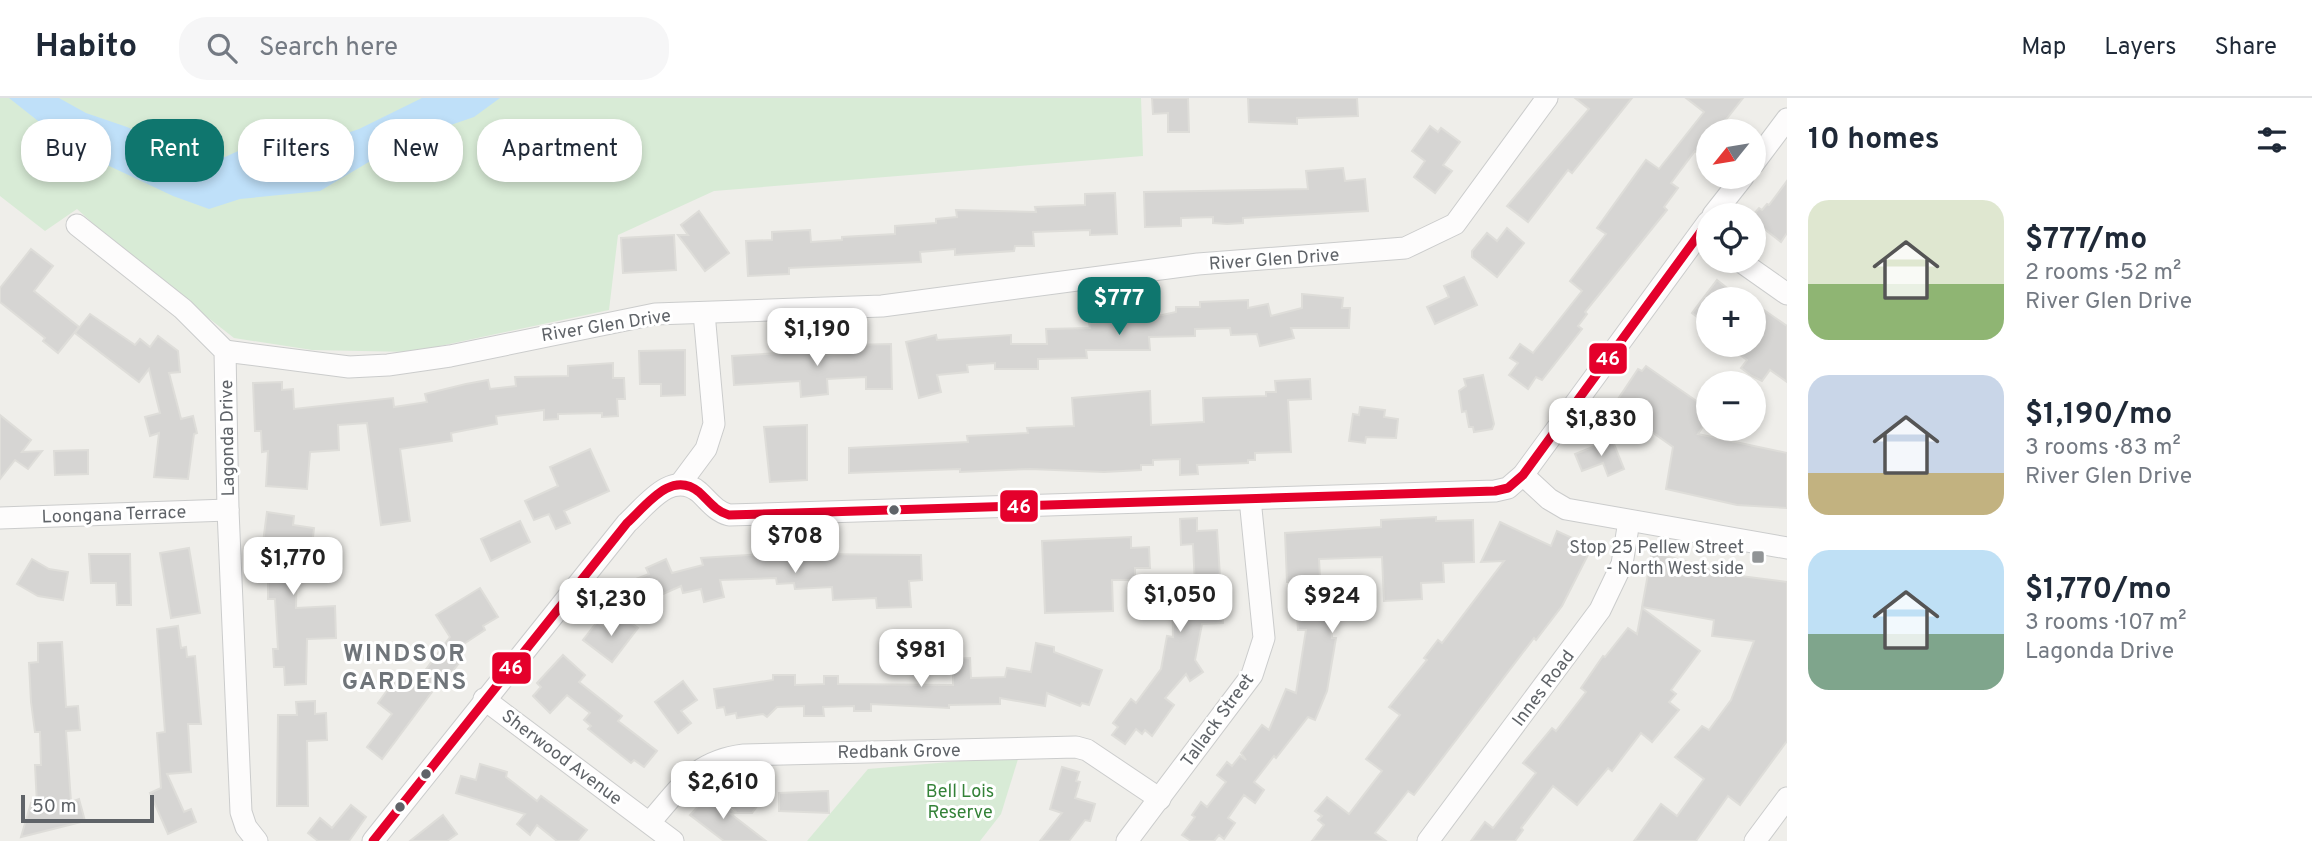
<!DOCTYPE html>
<html lang="en">
<head>
<meta charset="utf-8">
<style>
	:root { --surface:#fff; --page:#f6f6f7; --text:#1f2937; --muted:#747a83; --line:#e0e1e3; --accent:#0f766e }
	body { margin:0; font-family:Overpass,sans-serif; background:var(--page); color:var(--text); height:100vh; display:flex; flex-direction:column; font-size:26px; white-space:nowrap }
	* { box-sizing:border-box; margin:0 }
	p { font-size:23px; color:var(--muted) }
	.icon { flex:none; width:38px; height:38px; fill:none; stroke:currentColor; stroke-width:2; stroke-linecap:round; stroke-linejoin:round }
	.map { position:relative; flex:1; overflow:hidden }
	.sheet { display:flex; flex-direction:column; background:var(--surface); width:525px }
	.sheet>* { flex:none }
	.top-card { position:absolute; left:21px; top:21px; width:665px; height:63px; display:flex; gap:14px }
	.needle { width:46px; rotate:240deg }
	.fabs { position:absolute; left:1696px; top:21px; display:grid; gap:14px }
	.fabs a { display:grid; place-items:center; width:70px; height:70px; border-radius:50%; background:var(--surface); box-shadow:0 4px 10px #0003; font-size:35px }
	.scale { position:absolute; left:21px; bottom:18px; width:133px; box-sizing:border-box; padding-left:7px; border:4px solid #5f6368; border-top:0; font-size:19px; line-height:24px; white-space:nowrap; color:#5f6368; -webkit-text-stroke:5px #fff; paint-order:stroke }
	.price { position:absolute; translate:-50% -60px; padding:0 16px; border-radius:14px; background:#fff; color:#222; font-size:23px; line-height:46px; filter:drop-shadow(0 2px 4px #0008) }
	.price::after { content:''; position:absolute; left:50%; top:42px; width:21px; height:16px; margin-left:-10px; background:inherit; clip-path:polygon(0 0,100% 0,50% 100%) }
	.price.active { background:var(--accent); color:#fff }
	ul { padding:0; list-style:none }
	li { display:flex; align-items:center; gap:21px; height:175px; padding:0 21px }
	li span { display:grid; place-items:center; flex:none; width:196px; height:140px; border-radius:21px; color:#555 }
	li>.icon { margin-inline-start:auto }
	span .icon { width:84px; height:84px; fill:#fffc; stroke-width:1 }
	li b { font-size:30px }
	h2 { display:flex; justify-content:space-between; align-items:center; height:84px; padding:0 21px; font-size:30px }
	.chip { padding:0 24px; border-radius:28px; background:var(--surface); box-shadow:0 4px 10px #0003; font-size:24px; line-height:63px }
	.chip.active { background:var(--accent); color:#fff }
	header { display:flex; align-items:center; gap:42px; box-sizing:border-box; height:98px; padding:0 35px; background:var(--surface); border-bottom:2px solid var(--line) }
	header strong { font-size:33px }
	nav { display:flex; gap:38px; margin-inline-start:auto; font-size:24px }
	.search { width:490px; height:63px; background:var(--page); display:flex; align-items:center; gap:18px; box-sizing:border-box; padding:0 24px; border-radius:28px; color:var(--muted); font-size:26px }
	main { display:flex; flex:1; min-height:0 }
	.map>svg:first-child { display:block }
	.green { fill:#d8ebd6 }
	.water { fill:#bfe0f9 }
	.building { fill:#d6d5d3; stroke:#deddd9; stroke-width:2 }
	.lines { fill:none; stroke-linecap:round; stroke-linejoin:round }
	.minor-casing { stroke:#cbcccc; stroke-width:23 }
	.minor { stroke:#fdfcfc; stroke-width:21 }
	.bus-1-casing { stroke:#fff; stroke-width:14 }
	.bus-1 { stroke:#e4002b; stroke-width:9 }
	.bus-dot { fill:#5f6368; stroke:#fff; stroke-width:2.5 }
	.poi-dot { fill:#919496; stroke:#fff; stroke-width:2.5 }
	.labels { text-anchor:middle; stroke-width:6; stroke-linejoin:round; paint-order:stroke }
	.street-label { font-size:18px; fill:#5f6368; stroke:#fff }
	.poi-label { font-size:18px; fill:#5f6368; stroke:#fff; text-anchor:end }
	.park-label { font-size:18px; fill:#348238; stroke:#fff }
	.district-label { font-size:24px; font-weight:bold; letter-spacing:2px; fill:#70757a; stroke:#fff }
	.line-badge { stroke:#fff; stroke-width:2.5 }
	.badge-label { font-size:19px; text-anchor:middle; font-weight:bold; fill:#fff }
</style>
</head>
<body>
<header>
<strong>Habito</strong>
<div class="search"><svg class="icon" aria-label="search" viewBox="0 0 24 24"><circle cx="10" cy="10" r="6"/><path d="M15 15l6 6"/></svg>Search here</div>
<nav><a>Map</a><a>Layers</a><a>Share</a></nav>
</header>
<main>
<div class="map">
<svg width="1787" height="743" viewBox="0 0 1787 743">
	<rect width="100%" height="100%" fill="#efeeea"/>
	<g class="green">
		<polygon points="0,0 1141,0 1143,58 714,93 618,137 609,212 412,254 312,252 234,240 128,157 77,111 45,133 0,98"/>
		<polygon points="1019,658 1001,716 980,743 807,743 868,671"/>
	</g>
	<polygon class="water" points="9,0 59,0 86,15 127,29 195,59 225,59 247,49 278,53 312,47 359,31 422,0 500,0 474,19 404,43 320,93 240,101 209,111 173,98 105,66 52,34"/>
	<g class="building">
		<polygon points="1152,0 1188,0 1189,34 1168,34 1168,15 1153,16"/>
		<polygon points="1248,0 1357,0 1358,18 1297,20 1297,26 1249,24"/>
		<polygon points="1575,0 1632,0 1572,75 1568,72 1528,124 1507,108 1589,11"/>
		<polygon points="1686,0 1743,0 1717,33 1708,33 1708,45 1699,56 1695,53 1671,85 1678,90 1664,109 1667,112 1585,214 1587,216 1578,228 1582,231 1542,282 1536,279 1528,291 1509,277 1518,265 1510,260 1520,246 1533,255 1582,193 1570,183 1606,136 1597,130 1646,62 1659,71 1704,14"/>
		<polygon points="1430,28 1438,34 1441,30 1460,44 1443,67 1452,73 1435,95 1414,79 1425,63 1412,53"/>
		<polygon points="1343,70 1345,83 1365,81 1368,113 1243,120 1243,125 1227,126 1213,125 1213,119 1181,120 1181,128 1145,129 1144,94 1308,91 1306,73"/>
		<polygon points="1787,83 1787,135 1781,144 1754,123 1753,117 1759,110 1762,112 1767,106 1769,107"/>
		<polygon points="1115,95 1117,136 1090,137 1090,132 1033,134 1034,148 1015,148 1014,153 955,157 955,151 920,154 921,164 789,170 789,176 748,178 746,143 772,142 772,134 810,132 811,144 842,142 842,139 895,136 895,128 936,125 936,121 957,119 956,112 1036,114 1035,109 1085,107 1085,96"/>
		<polygon points="699,113 729,155 705,173 678,137 688,137 681,127"/>
		<polygon points="1507,130 1524,145 1497,179 1472,159 1472,153 1487,135 1497,143"/>
		<polygon points="674,137 676,172 623,175 621,140"/>
		<polygon points="31,151 53,168 34,193 79,229 58,255 43,243 45,240 0,204 0,190"/>
		<polygon points="1464,179 1477,207 1435,226 1427,209 1449,199 1444,188"/>
		<polygon points="1717,182 1741,201 1708,201 1708,227 1692,215"/>
		<polygon points="1302,196 1343,200 1342,210 1350,210 1349,230 1291,230 1294,240 1260,248 1257,236 1231,237 1230,230 1195,231 1195,238 1149,239 1150,252 1086,252 1087,260 1038,261 1038,271 995,271 995,265 967,267 968,274 937,277 941,294 919,300 906,244 936,237 937,242 1011,237 1011,246 1047,246 1046,231 1090,230 1089,225 1117,223 1117,219 1162,217 1176,214 1176,209 1200,209 1200,204 1248,202 1248,210 1268,206 1271,218 1302,210"/>
		<polygon points="1754,205 1787,228 1787,284 1770,272 1762,283 1752,278 1741,270 1747,262 1726,247 1754,247"/>
		<polygon points="90,216 135,247 140,241 150,249 158,238 178,253 180,274 169,275 181,321 193,318 197,335 194,336 188,381 154,379 159,335 150,338 145,319 160,315 149,271 139,284 75,235"/>
		<polygon points="891,246 892,291 866,291 866,279 827,281 828,296 801,299 800,283 734,287 732,258 796,254 795,251 816,249 817,258 849,255 849,247"/>
		<polygon points="685,252 685,297 661,298 661,286 640,286 639,253"/>
		<polygon points="613,265 613,280 624,280 625,301 617,301 618,318 602,319 602,315 558,316 558,321 544,322 544,312 496,318 497,326 451,335 452,343 400,351 410,423 381,427 367,325 338,327 339,352 310,354 307,391 266,388 268,353 262,354 261,333 255,333 253,285 282,284 282,292 293,291 294,311 393,300 394,309 427,304 425,296 466,286 488,282 490,291 516,288 515,279 568,278 568,268"/>
		<polygon points="1646,268 1708,311 1708,321 1698,336 1787,355 1787,410 1737,407 1666,391 1673,349 1614,307 1638,271 1642,273"/>
		<polygon points="1483,277 1494,326 1492,331 1474,334 1473,329 1469,329 1466,313 1462,314 1459,293 1466,288 1464,281"/>
		<polygon points="1310,281 1311,301 1288,302 1291,354 1255,355 1255,362 1248,362 1248,365 1197,367 1198,376 1180,377 1180,361 1153,362 1153,367 1141,367 1141,372 1104,374 1030,371 960,374 960,371 849,375 849,350 968,344 967,338 1028,335 1027,330 1074,328 1072,300 1150,293 1151,327 1204,324 1203,300 1266,298 1266,294 1276,294 1275,283"/>
		<polygon points="1360,309 1385,312 1384,319 1398,321 1396,340 1366,339 1365,345 1349,343 1353,316 1359,317"/>
		<polygon points="0,317 31,342 22,354 42,353 28,371 15,362 0,381"/>
		<polygon points="807,327 807,382 770,384 764,329"/>
		<polygon points="1612,341 1624,371 1608,378 1603,365 1582,373 1575,356"/>
		<polygon points="590,351 609,393 564,413 570,425 556,431 549,416 534,422 525,403 558,388 550,369"/>
		<polygon points="88,352 88,376 55,377 54,353"/>
		<polygon points="267,414 294,418 293,427 314,430 311,458 297,456 296,510 335,508 336,540 307,541 306,586 285,587 284,569 274,569 273,551 278,551 275,501 268,501 268,453 262,452"/>
		<polygon points="1436,419 1436,423 1473,422 1474,464 1443,465 1444,484 1421,485 1422,501 1384,503 1382,459 1319,461 1321,498 1330,497 1332,540 1336,540 1327,593 1315,622 1308,619 1276,660 1274,658 1254,684 1264,692 1255,705 1244,697 1228,720 1235,725 1224,741 1219,737 1214,743 1191,743 1182,737 1195,719 1192,717 1201,704 1207,709 1226,684 1217,677 1227,664 1232,668 1240,658 1246,662 1241,655 1262,627 1269,632 1286,591 1296,595 1306,532 1298,532 1297,518 1306,517 1304,483 1287,484 1285,435 1381,429 1381,422"/>
		<polygon points="1197,420 1197,433 1217,432 1223,525 1202,526 1195,562 1203,574 1190,583 1186,576 1165,600 1174,607 1152,638 1145,632 1142,636 1136,631 1125,646 1112,637 1118,629 1113,625 1131,601 1136,605 1161,571 1167,538 1173,539 1172,489 1195,488 1193,446 1181,447 1180,421"/>
		<polygon points="520,423 530,444 491,463 481,441"/>
		<polygon points="1500,424 1551,448 1557,433 1592,449 1562,508 1536,542 1534,540 1414,697 1408,693 1375,735 1386,743 1312,743 1324,727 1318,722 1322,718 1315,713 1327,699 1349,716 1382,673 1366,661 1400,617 1389,609 1427,562 1424,560 1438,542 1442,545 1504,463 1481,464"/>
		<polygon points="1131,439 1131,450 1149,449 1150,470 1135,470 1135,482 1112,482 1113,513 1045,515 1042,443"/>
		<polygon points="189,450 200,515 171,520 160,455"/>
		<polygon points="808,453 808,456 921,457 922,482 909,483 911,509 877,510 876,500 833,502 832,489 795,491 794,485 777,486 776,480 720,482 724,499 704,504 701,491 683,495 681,488 643,505 633,482 649,476 646,470 666,461 672,475 703,467 701,460"/>
		<polygon points="1652,454 1710,470 1709,474 1787,484 1787,643 1740,707 1728,698 1696,743 1634,743 1661,706 1677,718 1704,681 1675,659 1702,628 1709,632 1731,602 1754,543 1712,538 1714,522 1642,509"/>
		<polygon points="89,456 130,456 131,507 117,507 116,485 91,485"/>
		<polygon points="32,461 49,471 68,474 63,502 38,498 17,486"/>
		<polygon points="480,490 498,519 483,528 485,532 453,553 463,560 441,588 438,586 382,661 367,649 392,616 378,605 400,575 415,586 450,539 436,517"/>
		<polygon points="1642,510 1700,553 1671,592 1676,596 1669,604 1679,612 1652,644 1641,635 1612,673 1608,670 1577,707 1553,688 1521,730 1523,732 1515,743 1471,743 1485,724 1493,730 1536,675 1523,665 1552,630 1556,633 1586,594 1581,590 1603,558 1605,559 1628,530 1637,536"/>
		<polygon points="623,519 638,530 612,564 583,542 597,524 611,535"/>
		<polygon points="178,528 181,550 186,549 187,559 195,558 201,626 188,626 191,674 167,676 184,714 191,711 196,724 168,736 150,695 161,690 157,635 165,634 157,531"/>
		<polygon points="62,544 66,609 78,608 80,632 66,633 71,704 79,701 85,723 21,739 31,705 37,706 35,667 41,667 40,634 35,634 31,604 29,565 38,564 38,545"/>
		<polygon points="1036,545 1054,549 1054,554 1102,572 1089,607 1082,605 1080,608 1047,595 1045,608 1000,600 1000,606 949,607 949,610 871,606 871,613 854,613 854,608 823,609 824,618 804,618 804,608 777,609 767,619 763,616 737,620 736,615 726,617 724,609 717,610 714,591 773,582 773,577 795,577 795,587 824,586 824,578 838,578 838,586 953,587 953,561 970,560 971,580 1005,579 1007,570 1031,574"/>
		<polygon points="563,557 585,577 579,584 622,618 618,623 657,653 644,669 634,662 631,665 588,631 591,628 584,622 590,615 567,597 550,615 533,598 541,589 537,585"/>
		<polygon points="683,583 697,602 681,613 691,625 678,635 655,604"/>
		<polygon points="315,603 315,616 326,615 327,642 307,643 308,708 277,708 278,617 297,617 296,604"/>
		<polygon points="480,666 507,674 506,679 537,703 541,698 587,732 578,743 557,743 537,727 530,737 517,726 525,716 456,695 461,678 476,682"/>
		<polygon points="1062,669 1079,674 1076,683 1080,684 1075,700 1095,706 1090,723 1085,722 1069,743 1040,743 1062,715 1050,711"/>
		<polygon points="744,689 761,703 752,715 737,715 730,706"/>
		<polygon points="828,693 829,715 779,713 779,695"/>
		<polygon points="710,695 735,715 731,716 766,743 724,743 690,717"/>
		<polygon points="351,707 366,719 349,743 318,743 308,735 320,720 332,730"/>
		<polygon points="443,717 457,736 447,743 410,743"/>
	</g>
	<g class="lines">
		<defs>
			<g id="minor">
				<polyline points="1754,65 1787,21"/>
				<polyline points="1713,117 1743,79"/>
				<polyline points="77,127 183,211 225,253 228,412 241,714 246,729 257,743"/>
				<polyline points="1740,163 1787,196"/>
				<polyline points="225,253 349,269 388,267 450,258 655,216 882,208 1198,166 1405,150 1455,126 1547,0"/>
				<polyline points="1523,377 1549,401 1566,411 1787,450"/>
				<polyline points="680,386 706,351 714,326 704,215"/>
				<polyline points="0,420 228,412"/>
				<polyline points="484,601 673,743"/>
				<path d="M650 724C680 690 695 663 744 657L1076 649 1087 652 1160 701"/>
				<path d="M373 743 627 425C646 408 671 371 699 394 709 403 715 413 729 417L1495 393 1508 390 1523 377 1708 124"/>
				<polyline points="1127,743 1252,577 1264,540 1250,401"/>
				<polyline points="1428,743 1600,512 1622,466 1629,423"/>
				<polyline points="1755,743 1787,700"/>
			</g>
		</defs>
		<use href="#minor" class="minor-casing"/>
		<use href="#minor" class="minor"/>
		<defs>
			<path id="bus-1" d="M373 743 627 425C646 408 671 371 699 394 709 403 715 413 729 417L1495 393 1508 390 1523 377 1708 124"/>
		</defs>
		<use href="#bus-1" class="bus-1-casing"/>
		<use href="#bus-1" class="bus-1"/>
	</g>
	<g class="bus-dot">
		<circle cx="894" cy="412" r="6"/>
		<circle cx="426" cy="676" r="6"/>
		<circle cx="400" cy="709" r="6"/>
	</g>
	<rect class="poi-dot" x="1751" y="452" width="14" height="14" rx="3.5"/>
	<g class="labels">
		<g class="street-label">
			<text transform="translate(1274 161) rotate(-4)" y="6">River Glen Drive</text>
			<text transform="translate(606 227) rotate(-9)" y="6">River Glen Drive</text>
			<text transform="translate(227 340) rotate(-91)" y="6">Lagonda Drive</text>
			<text transform="translate(114 416) rotate(-2)" y="6">Loongana Terrace</text>
			<text transform="translate(1543 590) rotate(-53)" y="6">Innes Road</text>
			<text transform="translate(1217 622) rotate(-54)" y="6">Tallack Street</text>
			<text transform="translate(899 653) rotate(-1)" y="6">Redbank Grove</text>
			<text transform="translate(562 659) rotate(37)" y="6">Sherwood Avenue</text>
		</g>
		<g class="poi-label">
			<text x="1744" y="455">Stop 25 Pellew Street<tspan x="1744" dy="21">- North West side</tspan></text>
		</g>
		<g class="park-label">
			<text x="960" y="699">Bell Lois<tspan x="960" dy="21">Reserve</tspan></text>
		</g>
		<g class="district-label">
			<text x="405" y="563">WINDSOR<tspan x="405" dy="28">GARDENS</tspan></text>
		</g>
	</g>
	<g class="line-badge">
		<rect x="1588" y="244" width="40" height="33" rx="7" fill="#e4002b"/>
		<rect x="999" y="391" width="40" height="34" rx="7" fill="#e4002b"/>
		<rect x="491" y="553" width="41" height="34" rx="7" fill="#e4002b"/>
	</g>
	<g class="badge-label">
		<text x="1608" y="267">46</text>
		<text x="1019" y="415">46</text>
		<text x="511" y="576">46</text>
	</g>
</svg>
<div class="fabs">
<a><svg class="needle" viewBox="-14 -14 28 28"><path d="M0-13l5 13h-10z" fill="#e53935"/><path d="M0 13l5-13h-10z" fill="#747a83"/></svg></a>
<a><svg class="icon" aria-label="locate" viewBox="0 0 24 24"><circle cx="12" cy="12" r="6"/><path d="M12 2v4M12 18v4M2 12h4M18 12h4"/></svg></a>
<a>+</a>
<a>−</a>
</div>
<div class="scale">50 m</div>
<b class="price active" style="left:1119px;top:239px">$777</b>
<b class="price" style="left:817px;top:270px">$1,190</b>
<b class="price" style="left:1601px;top:360px">$1,830</b>
<b class="price" style="left:795px;top:477px">$708</b>
<b class="price" style="left:293px;top:499px">$1,770</b>
<b class="price" style="left:1180px;top:536px">$1,050</b>
<b class="price" style="left:1332px;top:537px">$924</b>
<b class="price" style="left:611px;top:540px">$1,230</b>
<b class="price" style="left:921px;top:591px">$981</b>
<b class="price" style="left:723px;top:723px">$2,610</b>
<div class="top-card">
<a class="chip">Buy</a>
<a class="chip active">Rent</a>
<a class="chip">Filters</a>
<a class="chip">New</a>
<a class="chip">Apartment</a>
</div>
</div>
<section class="sheet">
<h2>10 homes<svg class="icon" aria-label="filters" viewBox="0 0 24 24"><path d="M4 7h16M4 17h16"/><circle cx="9" cy="7" r="2"/><circle cx="15" cy="17" r="2"/></svg></h2>
<ul>
<li><span style="background:linear-gradient(#dfe7d0 60%,#8fb573 0)"><svg class="icon" aria-label="home" viewBox="0 0 24 24"><path d="M3 11l9-7 9 7M6 9v11h12V9"/></svg></span><div><b>$777/mo</b><p>2 rooms · 52 m²</p><p>River Glen Drive</p></div></li>
<li><span style="background:linear-gradient(#c9d6e8 70%,#c2b280 0)"><svg class="icon" aria-label="home" viewBox="0 0 24 24"><path d="M3 11l9-7 9 7M6 9v11h12V9"/></svg></span><div><b>$1,190/mo</b><p>3 rooms · 83 m²</p><p>River Glen Drive</p></div></li>
<li><span style="background:linear-gradient(#bfe0f5 60%,#7fa58c 0)"><svg class="icon" aria-label="home" viewBox="0 0 24 24"><path d="M3 11l9-7 9 7M6 9v11h12V9"/></svg></span><div><b>$1,770/mo</b><p>3 rooms · 107 m²</p><p>Lagonda Drive</p></div></li>
</ul>
</section>
</main>
</body>
</html>
